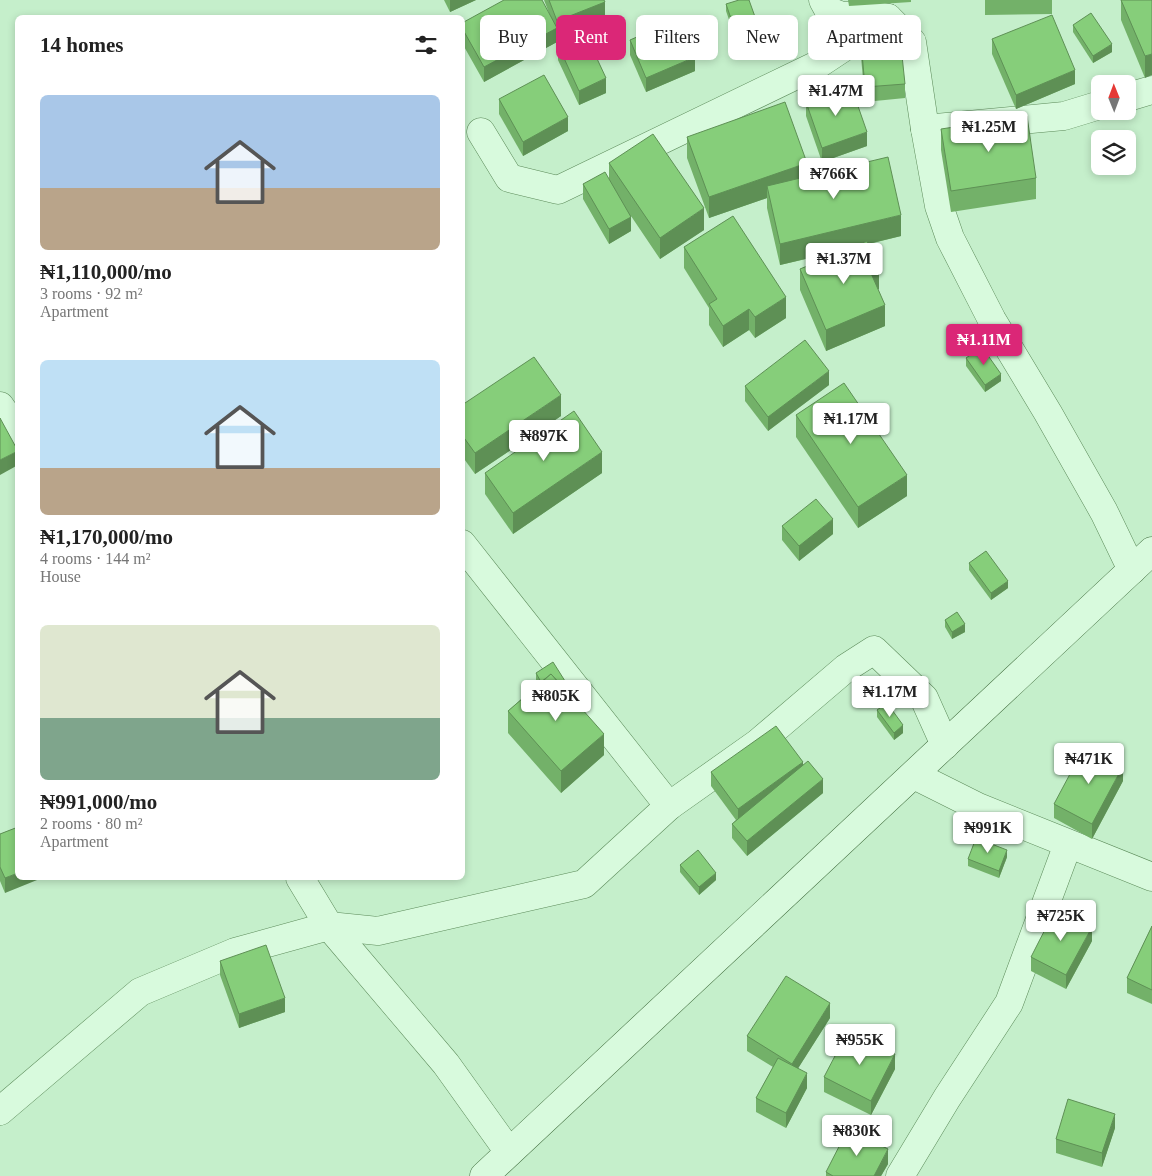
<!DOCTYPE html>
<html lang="en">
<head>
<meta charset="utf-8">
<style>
	:root { --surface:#fff; --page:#f6f6f6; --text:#222; --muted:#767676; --accent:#db2777 }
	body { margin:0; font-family:Georgia,serif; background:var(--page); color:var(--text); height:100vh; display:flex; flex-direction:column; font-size:19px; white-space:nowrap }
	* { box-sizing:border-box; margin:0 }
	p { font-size:16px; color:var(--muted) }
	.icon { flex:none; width:28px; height:28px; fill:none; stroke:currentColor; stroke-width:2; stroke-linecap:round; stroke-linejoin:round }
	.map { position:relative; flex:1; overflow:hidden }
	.panel { position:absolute; left:15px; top:15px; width:450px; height:865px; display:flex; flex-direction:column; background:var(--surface); border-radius:8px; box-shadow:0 2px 8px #0003 }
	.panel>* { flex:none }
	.guide { position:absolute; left:480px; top:15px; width:475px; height:45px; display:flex; gap:10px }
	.needle { width:32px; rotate:359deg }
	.controls { position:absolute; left:1091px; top:75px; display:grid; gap:10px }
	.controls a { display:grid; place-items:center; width:45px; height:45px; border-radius:8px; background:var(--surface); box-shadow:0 2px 8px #0003; font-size:25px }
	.price { position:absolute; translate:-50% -42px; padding:0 11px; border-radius:5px; background:#fff; color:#222; font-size:16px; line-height:32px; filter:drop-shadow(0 1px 2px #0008) }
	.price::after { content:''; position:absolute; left:50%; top:30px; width:15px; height:11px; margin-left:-8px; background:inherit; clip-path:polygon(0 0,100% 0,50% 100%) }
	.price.selected { background:var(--accent); color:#fff }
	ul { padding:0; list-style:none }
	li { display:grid; align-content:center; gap:10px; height:265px; padding:0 25px }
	li span { display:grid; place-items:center; height:155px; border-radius:8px; color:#555 }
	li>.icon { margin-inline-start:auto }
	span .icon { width:90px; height:90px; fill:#fffc; stroke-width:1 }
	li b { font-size:21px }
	h2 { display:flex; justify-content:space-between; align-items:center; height:60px; padding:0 25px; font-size:21px }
	.tag { padding:0 18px; border-radius:8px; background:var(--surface); box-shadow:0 2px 8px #0003; font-size:18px; line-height:45px }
	.tag.selected { background:var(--accent); color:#fff }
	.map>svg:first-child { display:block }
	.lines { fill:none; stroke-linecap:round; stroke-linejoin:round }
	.street-casing { stroke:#5c8b5a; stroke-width:29 }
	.secondary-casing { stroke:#406c3d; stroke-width:29 }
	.street { stroke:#d8fadd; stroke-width:28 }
	.secondary { stroke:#d8fadd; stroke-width:28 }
	.wall { fill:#73b169 }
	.shaded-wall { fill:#5e9055 }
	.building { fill:#86ce7a; stroke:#5e9055 }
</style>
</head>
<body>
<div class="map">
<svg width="1152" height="1176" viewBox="0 0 1152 1176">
	<rect width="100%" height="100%" fill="#c5efcb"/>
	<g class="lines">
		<defs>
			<g id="street">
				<polyline points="823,0 829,11 842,16 873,15 888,18 912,42 925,129 939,206 950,238 992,320 1048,413 1104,512 1132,570"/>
				<polyline points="1128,97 1152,90"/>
				<polyline points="925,129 1064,116 1100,105"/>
				<polyline points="481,132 509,178 558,190 817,65 888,18"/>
				<polyline points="0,406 18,432"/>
				<polyline points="462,544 669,806"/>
				<polyline points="914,775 978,807 1152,877"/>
				<polyline points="300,878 329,926 446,1064 509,1152"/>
				<polyline points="0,1111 140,992 235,952 329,926 378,931 584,884 669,806 758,743 846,668 874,650 924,698 945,745"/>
				<polyline points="900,1176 947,1098 1009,1003 1068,844"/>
			</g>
			<polyline id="secondary" points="484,1176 1152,551"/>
		</defs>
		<use href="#street" class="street-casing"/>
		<use href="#secondary" class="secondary-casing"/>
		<use href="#street" class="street"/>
		<use href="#secondary" class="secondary"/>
	</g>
	<g class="wall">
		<polygon points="444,0 476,0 450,12"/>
		<polygon points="544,0 604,0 605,16 557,35 557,34 557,42 484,82 462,43 462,23 549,13"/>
		<polygon points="848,0 911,0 911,2 849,6"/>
		<polygon points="985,0 1052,0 1052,14 985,15"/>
		<polygon points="1121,0 1152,0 1145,78 1121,20"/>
		<polygon points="726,4 759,36 737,43 726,11"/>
		<polygon points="1073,25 1112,52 1093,63 1073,32"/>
		<polygon points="860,31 905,84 905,98 865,102 860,45"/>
		<polygon points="992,39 1075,84 1016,109 992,54"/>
		<polygon points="630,40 695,71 646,92 630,55"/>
		<polygon points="558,45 606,93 579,105 558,60"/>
		<polygon points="499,99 568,131 523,156 499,114"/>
		<polygon points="806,102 867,146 822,162 806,116"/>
		<polygon points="941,129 1036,178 1036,199 951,212 941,150"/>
		<polygon points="687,137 807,177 901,236 869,244 879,289 878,289 885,326 826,351 800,290 800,269 849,249 780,265 767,208 767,198 709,218 687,158"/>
		<polygon points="609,163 704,230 660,259 631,216 631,231 609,244 583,199 583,184 609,179"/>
		<polygon points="684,247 786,318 755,338 749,330 723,347 709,325 709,308 684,268"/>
		<polygon points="966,358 1001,381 985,392 966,366"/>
		<polygon points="829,385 768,431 745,401 745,386"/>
		<polygon points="462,405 561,416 475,474 462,456"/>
		<polygon points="796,415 907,496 858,528 796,437"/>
		<polygon points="485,473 602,473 513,534 485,494"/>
		<polygon points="782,526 833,534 799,561 782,540"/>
		<polygon points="969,563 1008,588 991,600 969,570"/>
		<polygon points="945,620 965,632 952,639 945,627"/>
		<polygon points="536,673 565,688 564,688 604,755 561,793 508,733 508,711 538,684 536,680"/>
		<polygon points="877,710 903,733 894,740 877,717"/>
		<polygon points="803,764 823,793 747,856 732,838 732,824 736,820 711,786 711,772"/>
		<polygon points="1123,781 1092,839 1054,818 1054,804"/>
		<polygon points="18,827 5,893 0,881 0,834"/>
		<polygon points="1007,857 999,878 968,866 968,859"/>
		<polygon points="680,865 716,880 699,895 680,872"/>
		<polygon points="1152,926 1152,1004 1127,993 1127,978"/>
		<polygon points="1092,941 1066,989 1031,971 1031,957"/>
		<polygon points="220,961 285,1012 239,1028 220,975"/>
		<polygon points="830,1018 798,1068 807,1088 786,1128 756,1112 756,1098 773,1067 747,1051 747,1036"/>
		<polygon points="895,1069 871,1115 824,1092 824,1077"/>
		<polygon points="1115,1128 1102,1167 1056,1153 1056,1139"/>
		<polygon points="888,1164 881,1176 826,1176 826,1172"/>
	</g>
	<g class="shaded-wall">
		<polygon points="450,0 476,0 450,12"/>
		<polygon points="605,2 605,16 557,35 557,21"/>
		<polygon points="557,28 557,42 484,82 484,67"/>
		<polygon points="759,28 759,36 737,43 737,36"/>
		<polygon points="1112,44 1112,52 1093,63 1093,56"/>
		<polygon points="1152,54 1152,75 1145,78 1145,56"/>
		<polygon points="695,57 695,71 646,92 646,78"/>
		<polygon points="1075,70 1075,84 1016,109 1016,95"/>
		<polygon points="606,78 606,93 579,105 579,91"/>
		<polygon points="568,117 568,131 523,156 523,142"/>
		<polygon points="867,132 867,146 822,162 822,148"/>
		<polygon points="807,163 807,184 767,186 767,198 709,218 709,197"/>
		<polygon points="704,208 704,230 660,259 660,238"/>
		<polygon points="901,215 901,236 780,265 780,244"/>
		<polygon points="631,217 631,231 609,244 609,229"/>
		<polygon points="879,268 879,289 870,293 870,271"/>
		<polygon points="786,297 786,318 755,338 755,317"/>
		<polygon points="885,305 885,326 826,351 826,330"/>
		<polygon points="749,309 749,330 723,347 723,326"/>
		<polygon points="829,371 829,385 768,431 768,417"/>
		<polygon points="1001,374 1001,381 985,392 985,385"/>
		<polygon points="561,395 561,416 475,474 475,453"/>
		<polygon points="18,451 18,465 0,475 0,460"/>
		<polygon points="602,452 602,473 513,534 513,513"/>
		<polygon points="907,475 907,496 858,528 858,507"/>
		<polygon points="833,519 833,534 799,561 799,546"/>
		<polygon points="1008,581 1008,588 991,600 991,593"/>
		<polygon points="965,624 965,632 952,639 952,632"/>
		<polygon points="565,681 565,688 553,695 553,688"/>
		<polygon points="903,725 903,733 894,740 894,733"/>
		<polygon points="604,734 604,755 561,793 561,771"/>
		<polygon points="803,762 803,777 738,823 738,809"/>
		<polygon points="1123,766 1123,781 1092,839 1092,824"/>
		<polygon points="823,779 823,793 747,856 747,841"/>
		<polygon points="1007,850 1007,857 999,878 999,871"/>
		<polygon points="18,873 18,878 42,878 5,893 5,878"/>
		<polygon points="716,873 716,880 699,895 699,887"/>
		<polygon points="1092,927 1092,941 1066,989 1066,975"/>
		<polygon points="285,998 285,1012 239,1028 239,1014"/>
		<polygon points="830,1003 830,1018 792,1078 792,1064"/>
		<polygon points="895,1054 895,1069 871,1115 871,1101"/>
		<polygon points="807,1073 807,1088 786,1128 786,1113"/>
		<polygon points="1115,1114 1115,1128 1102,1167 1102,1153"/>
		<polygon points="888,1149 888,1164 881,1176 874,1176"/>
	</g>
	<g class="building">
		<polygon points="504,0 542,0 557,28 484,67 462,28 462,23"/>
		<polygon points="549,0 604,0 605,2 557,21"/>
		<polygon points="739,0 749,0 759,28 737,36 726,4"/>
		<polygon points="1121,0 1152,0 1152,54 1145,56"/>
		<polygon points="1091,13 1112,44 1093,56 1073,25"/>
		<polygon points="1052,15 1075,70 1016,95 992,39"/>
		<polygon points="678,19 695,57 646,78 630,40"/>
		<polygon points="899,27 905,84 865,87 860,31"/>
		<polygon points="585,33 606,78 579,91 558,45"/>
		<polygon points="544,75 568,117 523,142 499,99"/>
		<polygon points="851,86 867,132 822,148 806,102"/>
		<polygon points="785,102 807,163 709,197 687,137"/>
		<polygon points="1027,116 1036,178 951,191 941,129"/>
		<polygon points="653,134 704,208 660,238 609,163"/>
		<polygon points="888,157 901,215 780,244 767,186"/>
		<polygon points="605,172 631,217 609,229 583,184"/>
		<polygon points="733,216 786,297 755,317 749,309 723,326 709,304 717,299 684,247"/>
		<polygon points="867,241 879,268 870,271 885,305 826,330 800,269"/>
		<polygon points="805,340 829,371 768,417 745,386"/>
		<polygon points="982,347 1001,374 985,385 966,358"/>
		<polygon points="534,357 561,395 475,453 462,435 462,405"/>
		<polygon points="844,383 907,475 858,507 796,415"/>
		<polygon points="574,411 602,452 513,513 485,473"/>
		<polygon points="0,418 18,451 0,460"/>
		<polygon points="816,499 833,519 799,546 782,526"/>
		<polygon points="986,551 1008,581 991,593 969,563"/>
		<polygon points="957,612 965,624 952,632 945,620"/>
		<polygon points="553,662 565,681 560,684 551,674 541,682 536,673"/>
		<polygon points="551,674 604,734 561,771 508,711"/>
		<polygon points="887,703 903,725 894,733 877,710"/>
		<polygon points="776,726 803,762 738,809 711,772"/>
		<polygon points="1085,746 1123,766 1092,824 1054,804"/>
		<polygon points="808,761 823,779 747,841 732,824"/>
		<polygon points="18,827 18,873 5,878 0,867 0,834"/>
		<polygon points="976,838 1007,850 999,871 968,859"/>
		<polygon points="698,850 716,873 699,887 680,865"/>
		<polygon points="1056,908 1092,927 1066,975 1031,957"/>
		<polygon points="1152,926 1152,990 1127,978"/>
		<polygon points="266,945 285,998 239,1014 220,961"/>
		<polygon points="786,976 830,1003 792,1064 747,1036"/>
		<polygon points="848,1031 895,1054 871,1101 824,1077"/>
		<polygon points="778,1058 807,1073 786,1113 756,1098"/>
		<polygon points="1068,1099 1115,1114 1102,1153 1056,1139"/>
		<polygon points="848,1129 888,1149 874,1176 833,1176 826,1172"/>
	</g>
</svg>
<div class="controls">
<a><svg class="needle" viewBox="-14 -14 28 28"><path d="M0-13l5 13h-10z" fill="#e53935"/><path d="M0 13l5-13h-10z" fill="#767676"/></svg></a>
<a><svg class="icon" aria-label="layers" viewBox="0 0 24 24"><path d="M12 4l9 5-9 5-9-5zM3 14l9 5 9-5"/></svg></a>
</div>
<b class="price" style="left:836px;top:117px">₦1.47M</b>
<b class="price" style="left:989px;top:153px">₦1.25M</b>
<b class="price" style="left:834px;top:200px">₦766K</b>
<b class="price" style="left:844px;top:285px">₦1.37M</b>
<b class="price selected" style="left:984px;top:366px">₦1.11M</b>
<b class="price" style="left:851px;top:445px">₦1.17M</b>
<b class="price" style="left:544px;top:462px">₦897K</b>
<b class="price" style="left:890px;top:718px">₦1.17M</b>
<b class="price" style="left:556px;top:722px">₦805K</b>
<b class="price" style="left:1089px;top:785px">₦471K</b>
<b class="price" style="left:988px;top:854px">₦991K</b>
<b class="price" style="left:1061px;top:942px">₦725K</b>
<b class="price" style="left:860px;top:1066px">₦955K</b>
<b class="price" style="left:857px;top:1157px">₦830K</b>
<div class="guide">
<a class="tag">Buy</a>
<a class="tag selected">Rent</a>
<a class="tag">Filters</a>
<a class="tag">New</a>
<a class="tag">Apartment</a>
</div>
<section class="panel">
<h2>14 homes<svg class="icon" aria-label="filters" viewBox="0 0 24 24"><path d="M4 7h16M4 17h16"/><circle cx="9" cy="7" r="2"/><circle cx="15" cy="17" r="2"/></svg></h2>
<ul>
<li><span style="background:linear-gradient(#a9c7e8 60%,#b9a48a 0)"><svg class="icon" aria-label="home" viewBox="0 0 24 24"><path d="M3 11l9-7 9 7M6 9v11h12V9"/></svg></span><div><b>₦1,110,000/mo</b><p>3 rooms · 92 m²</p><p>Apartment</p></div></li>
<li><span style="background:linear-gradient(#bfe0f5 70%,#b9a48a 0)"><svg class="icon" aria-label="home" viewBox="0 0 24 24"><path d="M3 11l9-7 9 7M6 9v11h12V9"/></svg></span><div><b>₦1,170,000/mo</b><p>4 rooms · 144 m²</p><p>House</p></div></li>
<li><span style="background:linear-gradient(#dfe7d0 60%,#7fa58c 0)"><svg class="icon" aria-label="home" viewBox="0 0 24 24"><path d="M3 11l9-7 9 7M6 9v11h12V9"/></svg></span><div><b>₦991,000/mo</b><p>2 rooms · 80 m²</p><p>Apartment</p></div></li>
</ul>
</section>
</div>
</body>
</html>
